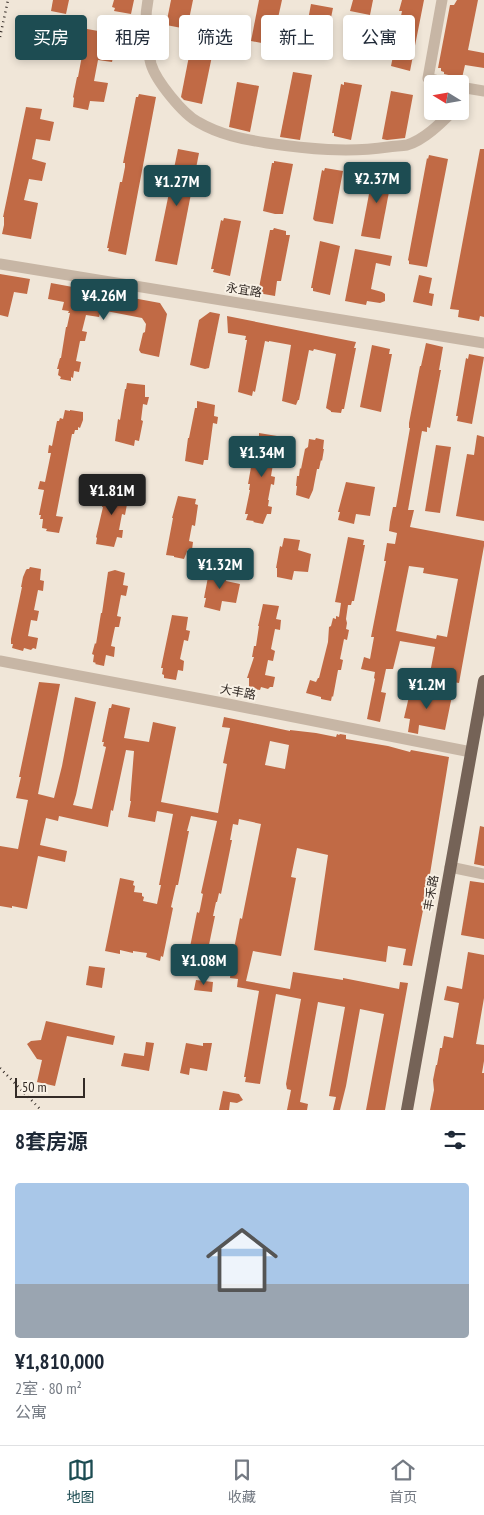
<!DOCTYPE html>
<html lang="zh">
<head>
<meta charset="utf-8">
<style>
	:root { --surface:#fff; --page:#f2f2f3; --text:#1f2937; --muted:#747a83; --line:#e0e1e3; --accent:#1d4c52 }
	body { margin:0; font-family:"PT Sans Narrow","Noto Sans SC",sans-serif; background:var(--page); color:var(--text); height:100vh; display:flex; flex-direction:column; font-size:19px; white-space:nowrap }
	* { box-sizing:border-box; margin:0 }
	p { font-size:16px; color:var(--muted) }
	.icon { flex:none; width:28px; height:28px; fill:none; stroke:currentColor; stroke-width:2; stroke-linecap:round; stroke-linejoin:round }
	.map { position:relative; height:1110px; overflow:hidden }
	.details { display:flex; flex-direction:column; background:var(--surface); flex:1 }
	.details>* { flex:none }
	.top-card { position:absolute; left:15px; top:15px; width:455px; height:45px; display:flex; gap:10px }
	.needle { width:32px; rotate:281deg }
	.tools { position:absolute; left:424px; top:75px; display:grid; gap:10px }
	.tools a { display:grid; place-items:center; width:45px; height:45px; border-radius:5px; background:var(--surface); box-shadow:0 2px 8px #0003; font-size:25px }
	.scale { position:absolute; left:15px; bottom:12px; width:70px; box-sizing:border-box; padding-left:5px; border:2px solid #332b26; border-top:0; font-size:14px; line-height:18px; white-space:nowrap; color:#332b26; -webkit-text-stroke:4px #f8f0e4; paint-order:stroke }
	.price { position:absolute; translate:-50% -42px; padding:0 11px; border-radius:5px; background:var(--accent); color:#fff; font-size:16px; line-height:32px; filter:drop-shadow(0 1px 2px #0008) }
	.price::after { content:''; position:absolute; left:50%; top:30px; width:15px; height:11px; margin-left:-8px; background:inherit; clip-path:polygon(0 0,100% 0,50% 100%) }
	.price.current { background:#222; color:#fff }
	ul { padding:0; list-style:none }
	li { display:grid; align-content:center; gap:10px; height:265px; padding:0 15px }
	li+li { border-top:1px solid var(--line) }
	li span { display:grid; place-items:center; height:155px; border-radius:5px; color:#555 }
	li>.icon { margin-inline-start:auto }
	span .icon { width:90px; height:90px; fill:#fffc; stroke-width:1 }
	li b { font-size:21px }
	h2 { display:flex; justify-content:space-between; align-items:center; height:60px; padding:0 15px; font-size:21px }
	.pill { padding:0 18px; border-radius:5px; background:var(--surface); box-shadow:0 2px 8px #0003; font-size:18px; line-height:45px }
	.pill.current { background:var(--accent); color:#fff }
	.dock { display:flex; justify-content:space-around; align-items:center; height:70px; border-top:1px solid var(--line); background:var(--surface); font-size:14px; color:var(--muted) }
	.dock a { display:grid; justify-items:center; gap:2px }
	.dock .current { color:var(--accent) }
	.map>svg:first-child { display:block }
	.building { fill:#c16a45; fill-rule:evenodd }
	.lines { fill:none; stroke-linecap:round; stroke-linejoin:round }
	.minor { stroke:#c7b6a5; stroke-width:11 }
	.major { stroke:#756357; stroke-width:12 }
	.rail { stroke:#332b26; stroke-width:2.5; stroke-dasharray:1 4; stroke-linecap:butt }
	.labels { text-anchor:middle; stroke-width:4; stroke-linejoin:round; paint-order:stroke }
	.street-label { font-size:12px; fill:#332b26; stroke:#f8f0e4 }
</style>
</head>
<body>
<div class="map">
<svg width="484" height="1110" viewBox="0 0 484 1110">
	<rect width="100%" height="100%" fill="#f0e6d8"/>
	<g class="building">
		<polygon points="53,0 69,0 66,14 51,11"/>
		<polygon points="114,0 134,0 131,14 114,11 115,8 112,7"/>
		<polygon points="171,0 193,0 187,29 166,25"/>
		<polygon points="259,0 282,0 272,45 251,41"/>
		<polygon points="353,0 373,0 370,15 350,11"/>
		<polygon points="402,0 424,0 410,71 391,66 402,11 399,11"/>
		<polygon points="457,0 478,0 468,50 484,53 484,68 465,65 462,78 444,74 444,72 441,71 441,68 438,68 450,5 454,5"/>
		<polygon points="311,4 333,8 323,56 302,52"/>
		<polygon points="87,29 104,32 102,41 116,43 112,62 98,60 94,81 108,83 104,102 90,101 88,110 73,107 74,98 73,97 77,77 78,77"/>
		<polygon points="190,51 212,56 202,104 184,100 181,97"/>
		<polygon points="293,72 312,75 300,140 280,137"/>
		<polygon points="237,82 259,86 250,132 229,127"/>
		<polygon points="344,82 362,85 351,140 334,136 334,133 332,133 341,84 344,85"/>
		<polygon points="391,91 413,95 405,138 387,140 382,139"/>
		<polygon points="139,94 156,97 126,255 108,251 109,248 107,248 120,182 122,182 125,167 125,163 123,163 136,97 138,97"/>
		<polygon points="26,107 42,109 40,119 54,122 50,141 36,139 32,159 46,163 42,181 29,179 24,200 38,203 31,239 2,234 4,225 4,217 3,217"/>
		<polygon points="178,149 199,153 177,265 155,261"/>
		<polygon points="480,149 484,149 484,317 480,316 479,321 458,317 459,310 450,309"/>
		<polygon points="429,155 448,159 427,267 409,264 409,261 408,260 427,158 428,159"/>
		<polygon points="274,161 293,164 283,214 275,214 263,211 272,163 274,163"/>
		<polygon points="325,168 343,171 333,224 315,221 313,219 321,175 322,170 324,171"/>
		<polygon points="374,168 393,171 380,239 361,236"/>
		<polygon points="224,218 241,221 230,276 213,272 214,269 211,269 220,225 221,220 223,221"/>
		<polygon points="274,228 286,231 286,235 290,235 281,281 277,281 275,296 258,293 270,230 273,230"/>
		<polygon points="320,241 340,246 330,295 313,291 313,288 311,288"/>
		<polygon points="355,249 392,256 390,266 376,263 371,289 382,292 385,294 385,301 380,303 367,301 366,305 345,301"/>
		<polygon points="0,274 30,279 27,294 14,292 8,317 0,315"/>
		<polygon points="419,275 432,278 429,293 434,294 432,306 413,302"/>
		<polygon points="51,283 160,303 167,314 159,357 141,353 139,350 143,333 145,332 146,324 142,318 101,310 99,317 86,315 82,331 87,332 85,341 80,341 76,361 81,362 79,372 74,371 73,378 71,377 71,381 60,379 61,377 58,375 59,369 57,369 60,358 61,358 66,327 67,327 70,313 68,313 69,311 62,310 64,302 48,299"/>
		<polygon points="210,312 220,314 209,368 205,369 190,365 199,320"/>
		<polygon points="227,316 356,342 354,348 356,348 344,409 342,409 341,413 331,412 331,411 326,408 336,354 314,349 313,351 309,350 299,400 298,400 296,405 282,401 291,345 269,341 269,342 265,341 255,392 253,391 252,396 238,392 247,340 245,340 246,336 228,333"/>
		<path d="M426 343 443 347 439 370H441L430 428 427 427V432L422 431 408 510H414L410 527 484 541V546L459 683 429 678 435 647 400 641 393 669H386L381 692 386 693 380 722 367 719 375 679 374 678 375 672 361 669 364 657 370 659 374 637H371L386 561H384L387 543 395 544 397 533 389 531 390 522 393 507H396L410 428H409V423L420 366H421ZM409 566 424 568 423 573 458 579 447 637 437 635 436 639 396 631Z"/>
		<polygon points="372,345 390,349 389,354 392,354 381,412 360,407"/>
		<polygon points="469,354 484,357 472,424 457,421 458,416 456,416 466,358 468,359"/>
		<polygon points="127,383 145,385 145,397 149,397 147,405 143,404 141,420 143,421 139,441 135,440 134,446 115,441 118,419 120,420 125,389 126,389"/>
		<polygon points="197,401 215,405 214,416 218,417 217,424 213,423 208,460 204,460 203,465 185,461 188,438 189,438 195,408 197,408"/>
		<polygon points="65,410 70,411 70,410 83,412 83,420 80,428 78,427 78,430 75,430 74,434 72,434 56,516 63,517 59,533 46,531 47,529 42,528 43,519 40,519 41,515 39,515 44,490 38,489 40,481 45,482 51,453 48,453 49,445 52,446 57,421 59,421 60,418 63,419"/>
		<polygon points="259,433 277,436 276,447 281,448 279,456 275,455 272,470 271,476 275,477 274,485 271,484 268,500 269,500 268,506 272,507 271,514 267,514 263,524 253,522 254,521 246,520 248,514 245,514 250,490 249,490 250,484 248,484 256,439 259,440"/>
		<polygon points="477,435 484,437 484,521 456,516 467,454 474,455"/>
		<polygon points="316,438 324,440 323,449 324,449 322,461 321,460 319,469 317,469 313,490 309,499 296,495 297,486 296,486 297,476 299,476 300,468 301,469 305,449 308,447 309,439 315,440"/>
		<polygon points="436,445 451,447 440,513 425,511"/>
		<polygon points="346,482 375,487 370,516 356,514 354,524 338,520 340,512 338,512"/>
		<polygon points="108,484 126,488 125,493 129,494 125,515 122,514 119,530 123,530 122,538 117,537 114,547 96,544 97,538 96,537 103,507 102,507 103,497 105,497"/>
		<polygon points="178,496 196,499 195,504 198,505 195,526 192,525 189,541 193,542 192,550 188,549 184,559 174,557 174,556 166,555 173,518 172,518"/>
		<polygon points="348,537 364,540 363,545 365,545 354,601 352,601 351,605 348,605 346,619 347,623 346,629 349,630 347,640 344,639 340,659 343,660 341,670 338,670 333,697 332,696 331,701 321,699 321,697 306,693 310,680 316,682 318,678 319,678 328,642 329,627 331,626 333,618 336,619 336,616 339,617 341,603 335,602"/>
		<polygon points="284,538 300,540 298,550 311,554 308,572 294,571 292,580 277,577 277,568 276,568 280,546 282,547"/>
		<polygon points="30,567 41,569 40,580 44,581 43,591 38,590 34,610 39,611 37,621 31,620 28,636 38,638 36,649 33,648 31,650 24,648 23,651 12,648 13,644 11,644 11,639 22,587 21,587 23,577 26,570 27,569 29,569"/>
		<polygon points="212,569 228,571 226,581 240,584 236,603 222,601 220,611 204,607 206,598 204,598 208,577 210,577"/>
		<polygon points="115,570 125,573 123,585 128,586 126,596 121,595 117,616 121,617 119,627 115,627 111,646 115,647 114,657 106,655 104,666 95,664 96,663 93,662 94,655 92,654 95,643 96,644 101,613 102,613 108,572"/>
		<polygon points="263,604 279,606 276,619 281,620 280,630 275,629 271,649 275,651 273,661 268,660 265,675 275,677 273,687 270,687 268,689 261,687 260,690 249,688 249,678 247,678 254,657 252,657 254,646 256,646 259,626 258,626 259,622"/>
		<polygon points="172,615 188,617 186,630 190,631 188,641 184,640 180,659 184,661 183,671 178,670 176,680 164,678 164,675 162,674 163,668 161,668"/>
		<path d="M39 682 60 684 38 794 54 798 62 766 75 697 96 702 76 795 73 805 92 809 106 747 103 746 104 742H102L109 708H111L112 704 130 708 124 738 149 742 153 722 176 727 161 802 218 813 227 764 223 763 230 728 222 727 224 717 290 731V730L316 733 336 737 337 734 339 735 340 734 346 735V739L388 746 410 752 411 750 449 757 429 880 412 966 403 965 406 949 388 946 386 962 314 950 328 855 297 848 291 877 296 878 281 956 253 951 246 981 290 989 293 972 343 980V978L399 989 400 982 408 983 385 1110H366L384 1014 360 1009 346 1086 340 1110H333L336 1097 329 1096 345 1007 318 1002 300 1102 308 1104 307 1110H287L291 1090 287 1089 286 1084 301 999 276 994 260 1084 245 1082 246 1077H244L259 991 237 987 238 979 230 978 231 969H230L240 918 242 919 261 824 239 819 238 825 233 824 230 840H232L221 894 219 893 217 902H216L213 916H215L211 935 205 965H203L202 969 188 966 189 962H187L197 912 199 913 200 909 203 894 201 893 217 821 191 816 187 831H189L178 885H176L171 907 173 908 163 957 161 956 160 961 146 957 147 953 133 951V953L120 950V954L105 951 120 878 134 881 133 885 135 886 134 892 142 893V896L144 897 143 901 157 904 161 885H159L173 814 157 811 155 822 128 817 131 801H130L134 751 126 750 113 811 111 810 108 827 59 816 58 821 46 818 40 845 67 851 65 862 38 856 27 909 12 906V908L0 906V846L18 849 28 800 16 798 21 777H19ZM270 741 289 745 285 769 265 765Z"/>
		<polygon points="411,688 452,696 445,730 419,725 418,734 408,732 410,719 404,718"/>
		<polygon points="480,826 484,827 484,866 474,864"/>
		<polygon points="470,881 484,883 484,939 461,935"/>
		<polygon points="468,952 484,955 484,998 476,1044 484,1045 484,1061 482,1073 484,1073 484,1110 430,1110 434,1090 433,1080 436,1065 437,1065 440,1048 442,1048 444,1036 453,1038 459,1003 444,1000 447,986 462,989"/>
		<polygon points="89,966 105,968 102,988 86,985"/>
		<polygon points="196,980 213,982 212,992 194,990"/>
		<polygon points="46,1021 115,1036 113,1045 67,1036 55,1086 37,1082 42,1060 37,1059 27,1044 31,1041 41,1040"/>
		<polygon points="146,1042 154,1043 149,1071 121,1066 124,1053 144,1056"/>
		<polygon points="186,1043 203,1046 203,1043 212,1043 207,1071 190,1068 189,1075 180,1073"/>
		<polygon points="223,1091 239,1094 243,1100 237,1103 230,1102 229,1110 219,1110"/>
	</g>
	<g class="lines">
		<g class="minor">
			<path d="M148 0C144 20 146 45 151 64 156 81 183 114 198 122 220 135 243 139 267 143 308 149 348 153 388 147 394 146 401 146 407 145 424 140 441 123 453 111"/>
			<polyline points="442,0 428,78 449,84"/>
			<polyline points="460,87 484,91"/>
			<polyline points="0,264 484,343"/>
			<polyline points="0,661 228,704 471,752"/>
			<polyline points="450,867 484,874"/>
		</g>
		<polyline class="major" points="407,1110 484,681"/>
		<g class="rail">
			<polyline points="0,37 8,0"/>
			<polyline points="0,1068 41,1110"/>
		</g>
	</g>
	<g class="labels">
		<g class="street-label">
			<text transform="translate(244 290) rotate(9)" y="4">永宜路</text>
			<text transform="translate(238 692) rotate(11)" y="4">大丰路</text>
			<text transform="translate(431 893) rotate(-80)" y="4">丰禾路</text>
		</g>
	</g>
</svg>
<div class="tools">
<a><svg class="needle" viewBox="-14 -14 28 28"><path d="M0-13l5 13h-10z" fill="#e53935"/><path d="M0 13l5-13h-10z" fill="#747a83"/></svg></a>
</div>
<div class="scale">50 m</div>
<b class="price" style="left:377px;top:204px">¥2.37M</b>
<b class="price" style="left:177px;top:207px">¥1.27M</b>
<b class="price" style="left:104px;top:321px">¥4.26M</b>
<b class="price" style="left:262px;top:478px">¥1.34M</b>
<b class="price current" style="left:112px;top:516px">¥1.81M</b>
<b class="price" style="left:220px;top:590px">¥1.32M</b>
<b class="price" style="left:427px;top:710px">¥1.2M</b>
<b class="price" style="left:204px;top:986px">¥1.08M</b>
<div class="top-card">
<a class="pill current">买房</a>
<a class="pill">租房</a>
<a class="pill">筛选</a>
<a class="pill">新上</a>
<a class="pill">公寓</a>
</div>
</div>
<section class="details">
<h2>8套房源<svg class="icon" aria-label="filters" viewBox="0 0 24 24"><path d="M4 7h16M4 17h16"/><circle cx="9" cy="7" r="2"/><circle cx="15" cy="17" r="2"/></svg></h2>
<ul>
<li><span style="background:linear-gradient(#a9c7e8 65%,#9aa5b1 0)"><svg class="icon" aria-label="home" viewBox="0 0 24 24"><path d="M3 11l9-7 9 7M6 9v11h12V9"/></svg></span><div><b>¥1,810,000</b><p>2室 · 80 m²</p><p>公寓</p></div></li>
</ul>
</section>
<nav class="dock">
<a class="current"><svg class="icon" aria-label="map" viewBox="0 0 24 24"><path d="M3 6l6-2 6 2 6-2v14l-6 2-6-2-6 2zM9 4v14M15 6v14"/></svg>地图</a>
<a><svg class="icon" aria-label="saved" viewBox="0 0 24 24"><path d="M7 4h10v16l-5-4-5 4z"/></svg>收藏</a>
<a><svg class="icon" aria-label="home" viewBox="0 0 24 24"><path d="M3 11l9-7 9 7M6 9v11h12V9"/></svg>首页</a>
</nav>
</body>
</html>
